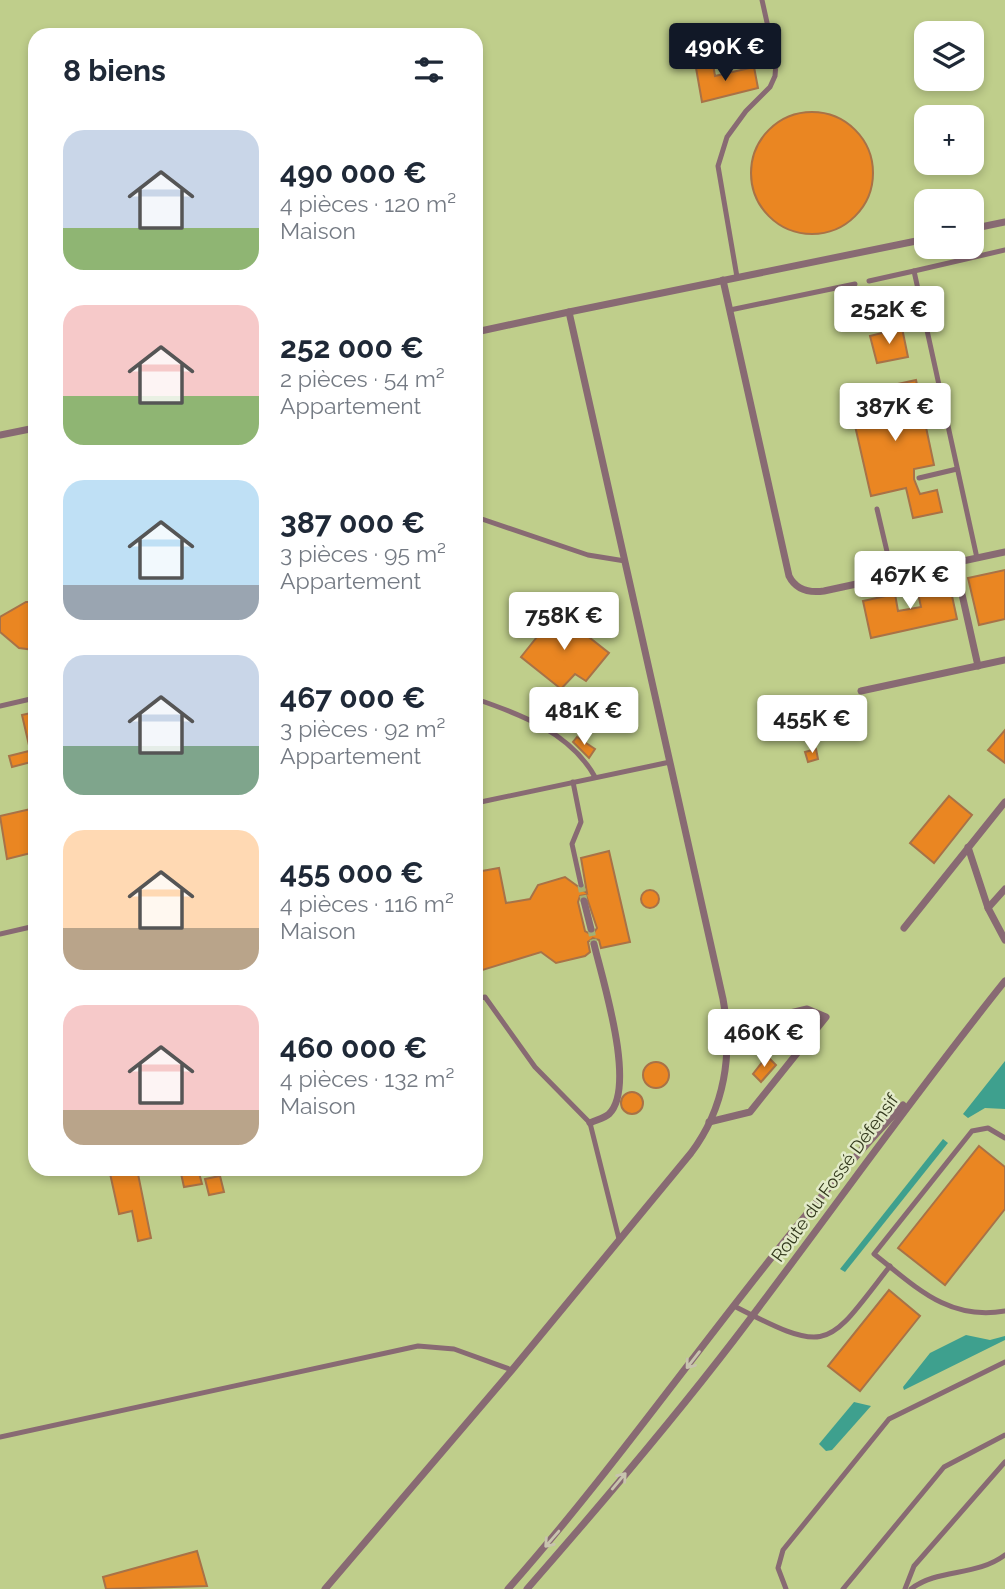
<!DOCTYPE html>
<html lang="fr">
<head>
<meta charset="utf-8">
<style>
	:root { --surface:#fff; --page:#f2f2f3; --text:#1f2937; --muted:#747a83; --accent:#111827 }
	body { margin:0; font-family:Raleway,sans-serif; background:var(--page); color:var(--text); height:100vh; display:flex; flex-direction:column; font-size:26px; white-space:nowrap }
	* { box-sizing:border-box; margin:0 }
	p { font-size:23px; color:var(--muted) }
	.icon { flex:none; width:38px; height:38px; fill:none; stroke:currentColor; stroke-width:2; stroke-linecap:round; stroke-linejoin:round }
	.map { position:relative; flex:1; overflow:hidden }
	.side { position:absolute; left:28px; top:28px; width:455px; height:1148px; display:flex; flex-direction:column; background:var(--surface); border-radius:21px; box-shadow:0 4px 10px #0003 }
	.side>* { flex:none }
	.tools { position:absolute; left:914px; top:21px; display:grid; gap:14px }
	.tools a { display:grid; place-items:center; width:70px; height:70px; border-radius:14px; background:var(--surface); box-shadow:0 4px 10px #0003; font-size:35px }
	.price { position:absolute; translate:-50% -60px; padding:0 16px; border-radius:7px; background:#fff; color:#222; font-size:23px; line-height:46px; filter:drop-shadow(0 2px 4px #0008) }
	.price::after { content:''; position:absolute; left:50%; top:42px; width:21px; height:16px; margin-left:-10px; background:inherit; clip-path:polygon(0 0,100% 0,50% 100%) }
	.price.selected { background:var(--accent); color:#fff }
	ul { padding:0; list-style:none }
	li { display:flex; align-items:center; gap:21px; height:175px; padding:0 35px }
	li span { display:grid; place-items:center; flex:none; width:196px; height:140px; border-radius:21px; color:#555 }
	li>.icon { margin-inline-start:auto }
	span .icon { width:84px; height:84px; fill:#fffc; stroke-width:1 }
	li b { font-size:30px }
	h2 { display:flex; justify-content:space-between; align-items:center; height:84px; padding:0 35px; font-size:30px }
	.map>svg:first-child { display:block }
	.water { fill:#3ea08e }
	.building { fill:#ea8622; stroke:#a87247; stroke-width:2; fill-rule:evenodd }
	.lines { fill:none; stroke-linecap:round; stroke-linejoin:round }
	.minor-tunnel { stroke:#a3b075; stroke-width:7; stroke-dasharray:7 3.5; stroke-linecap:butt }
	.service { stroke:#886a73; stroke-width:5 }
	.minor { stroke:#886a73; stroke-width:7 }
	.oneway { stroke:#c8c4af }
	.labels { text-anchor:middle; stroke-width:5; stroke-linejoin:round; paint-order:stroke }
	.street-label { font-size:18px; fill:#33391d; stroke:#e3ebc9 }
</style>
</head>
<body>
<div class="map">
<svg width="1005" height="1589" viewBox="0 0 1005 1589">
	<rect width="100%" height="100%" fill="#bfce8b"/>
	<g class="water">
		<polygon points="1005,1061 1005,1109 985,1108 968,1118 963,1114"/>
		<polygon points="943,1139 948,1143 845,1272 840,1269"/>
		<polygon points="966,1335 990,1340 1005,1336 1005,1340 904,1390 903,1387 930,1353"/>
		<polygon points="854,1402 871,1406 832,1450 826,1451 819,1444"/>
	</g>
	<g class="building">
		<polygon points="713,64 715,76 754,67 758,88 702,102 696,68"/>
		<circle cx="812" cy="173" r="61"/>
		<polygon points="902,328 908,357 877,363 870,336"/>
		<polygon points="916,380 934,465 914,469 914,479 920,494 937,490 942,512 913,518 906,488 871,496 848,395"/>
		<polygon points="1005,570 1005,619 979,625 968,578"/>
		<polygon points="949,582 957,619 871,638 863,601 895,594 898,611 921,607 917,589"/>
		<polygon points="26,602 35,602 35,650 19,648 0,632 0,617"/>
		<polygon points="557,612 609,653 586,681 575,674 561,689 521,657"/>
		<polygon points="35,712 35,753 31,754 22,715"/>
		<polygon points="1005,730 1005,763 988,750"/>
		<polygon points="577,737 595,749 589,758 573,742"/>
		<polygon points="816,749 818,759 808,762 805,752"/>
		<polygon points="29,751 31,762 12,767 9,756"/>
		<polygon points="949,796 972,815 934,863 910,843"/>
		<polygon points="35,808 35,852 7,859 0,816"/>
		<path d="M609 851 630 942 601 948 599 940 593 938 588 942 590 952 585 956 556 963 541 952 476 972V872L499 868 506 903 530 899 538 885 565 877 587 893 581 858ZM586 895 597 928 592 935 585 931 578 902 580 896Z"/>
		<circle cx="650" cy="899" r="9"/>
		<polygon points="767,1056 776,1065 761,1082 753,1074"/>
		<circle cx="656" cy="1075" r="13"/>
		<circle cx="632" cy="1103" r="11"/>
		<polygon points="979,1146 1005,1167 1005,1209 945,1285 898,1248"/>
		<polygon points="109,1169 137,1169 151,1238 138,1241 132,1211 119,1214"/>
		<polygon points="180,1169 198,1169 202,1184 184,1187"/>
		<polygon points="220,1176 224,1192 209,1195 205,1179"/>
		<polygon points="889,1290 920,1316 860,1391 828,1366"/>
		<polygon points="197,1551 207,1586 106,1589 103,1577"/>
	</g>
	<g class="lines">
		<g class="minor-tunnel">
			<polyline points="581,885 584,901"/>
			<polyline points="591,929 594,944"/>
		</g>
		<g class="service">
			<polyline points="737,277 718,166 727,137 746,111 770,87 775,76 776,63 762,0"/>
			<polyline points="869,281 914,271"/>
			<polyline points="730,310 855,284"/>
			<polyline points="919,478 957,469"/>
			<polyline points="877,509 893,577"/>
			<polyline points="476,517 588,555 625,561"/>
			<polyline points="977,558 914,271 1005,250"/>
			<path d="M476 699C520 714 571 733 595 777"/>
			<polyline points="0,706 35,698"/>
			<polyline points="573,782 581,822 572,844 581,885"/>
			<polyline points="476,803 670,762"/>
			<polyline points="0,934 35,926"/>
			<polyline points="476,999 485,997 535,1067 590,1123 619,1239"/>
			<path d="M1005 1138 988 1128 972 1131 874 1254C916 1287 948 1321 1005 1311"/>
			<path d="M734 1306C831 1356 826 1348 890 1266"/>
			<polyline points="0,1437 418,1346 454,1349 512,1370"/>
			<polyline points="786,1589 778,1568 783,1550 889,1419 1005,1362"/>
			<polyline points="843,1589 944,1467 1005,1435"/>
			<polyline points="905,1589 914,1566 1005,1462"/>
			<path d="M911 1589C938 1568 976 1577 1005 1555"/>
		</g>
		<g class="minor">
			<polyline points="971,229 1005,222"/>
			<path d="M723 280 789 576C796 590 809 593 824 591L1005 552"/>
			<polyline points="569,312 926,239"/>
			<polyline points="0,435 35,428"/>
			<polyline points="955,563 978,666"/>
			<polyline points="861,691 1005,660"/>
			<polyline points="968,847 988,908"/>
			<polyline points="1005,889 988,908 1005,940"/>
			<polyline points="584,901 591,929"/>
			<polyline points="904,928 1005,802"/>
			<polyline points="709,1122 750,1112 826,1017 807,1009 727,1028"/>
			<path d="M590 1123C596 1120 605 1118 609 1114 637 1087 602 978 594 944"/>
			<path d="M325 1589 512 1370 691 1153C725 1108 733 1053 723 999L569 312 476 332"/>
			<path d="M508 1589C646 1433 759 1256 903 1105"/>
			<path d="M527 1589C598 1508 668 1426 734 1340 825 1221 911 1098 1005 981"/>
		</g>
	</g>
	<defs><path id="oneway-shaft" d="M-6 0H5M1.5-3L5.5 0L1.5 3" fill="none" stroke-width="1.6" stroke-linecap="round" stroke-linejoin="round" transform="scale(1.75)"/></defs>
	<g class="oneway">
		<use href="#oneway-shaft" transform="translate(693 1360) rotate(128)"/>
		<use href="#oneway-shaft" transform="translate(619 1481) rotate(-50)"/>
		<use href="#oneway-shaft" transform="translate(552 1539) rotate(131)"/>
	</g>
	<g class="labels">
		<g class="street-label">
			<text transform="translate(835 1178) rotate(-54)" y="6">Route du Fossé Défensif</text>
		</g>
	</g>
</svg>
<div class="tools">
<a><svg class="icon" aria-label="layers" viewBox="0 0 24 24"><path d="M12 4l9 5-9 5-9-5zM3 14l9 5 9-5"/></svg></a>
<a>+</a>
<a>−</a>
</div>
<b class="price selected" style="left:725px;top:83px">490K €</b>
<b class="price" style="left:889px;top:346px">252K €</b>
<b class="price" style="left:895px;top:443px">387K €</b>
<b class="price" style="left:910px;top:611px">467K €</b>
<b class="price" style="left:564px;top:652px">758K €</b>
<b class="price" style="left:584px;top:747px">481K €</b>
<b class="price" style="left:812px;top:755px">455K €</b>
<b class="price" style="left:764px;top:1069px">460K €</b>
<section class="side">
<h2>8 biens<svg class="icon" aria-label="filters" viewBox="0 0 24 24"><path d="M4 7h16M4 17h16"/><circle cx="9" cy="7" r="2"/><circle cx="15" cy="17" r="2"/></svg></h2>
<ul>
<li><span style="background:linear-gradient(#c9d6e8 70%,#8fb573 0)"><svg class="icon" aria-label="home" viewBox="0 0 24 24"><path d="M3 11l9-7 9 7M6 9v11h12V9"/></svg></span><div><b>490 000 €</b><p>4 pièces · 120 m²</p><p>Maison</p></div></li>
<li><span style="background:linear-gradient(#f6c9c9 65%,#8fb573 0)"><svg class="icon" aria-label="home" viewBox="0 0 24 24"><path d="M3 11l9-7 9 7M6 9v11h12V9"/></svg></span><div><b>252 000 €</b><p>2 pièces · 54 m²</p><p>Appartement</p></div></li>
<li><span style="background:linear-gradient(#bfe0f5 75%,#9aa5b1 0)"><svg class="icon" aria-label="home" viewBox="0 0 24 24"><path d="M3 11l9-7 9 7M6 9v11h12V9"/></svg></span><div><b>387 000 €</b><p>3 pièces · 95 m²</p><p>Appartement</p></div></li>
<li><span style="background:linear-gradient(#c9d6e8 65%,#7fa58c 0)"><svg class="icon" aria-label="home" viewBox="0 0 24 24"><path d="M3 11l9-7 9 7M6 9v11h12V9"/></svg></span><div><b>467 000 €</b><p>3 pièces · 92 m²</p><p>Appartement</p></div></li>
<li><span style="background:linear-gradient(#ffd9b3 70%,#b9a48a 0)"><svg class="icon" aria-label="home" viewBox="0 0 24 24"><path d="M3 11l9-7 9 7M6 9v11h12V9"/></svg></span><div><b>455 000 €</b><p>4 pièces · 116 m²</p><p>Maison</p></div></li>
<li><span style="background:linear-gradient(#f6c9c9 75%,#b9a48a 0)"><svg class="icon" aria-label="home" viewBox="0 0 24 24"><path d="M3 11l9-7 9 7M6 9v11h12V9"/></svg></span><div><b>460 000 €</b><p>4 pièces · 132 m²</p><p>Maison</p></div></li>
</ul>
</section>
</div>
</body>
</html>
